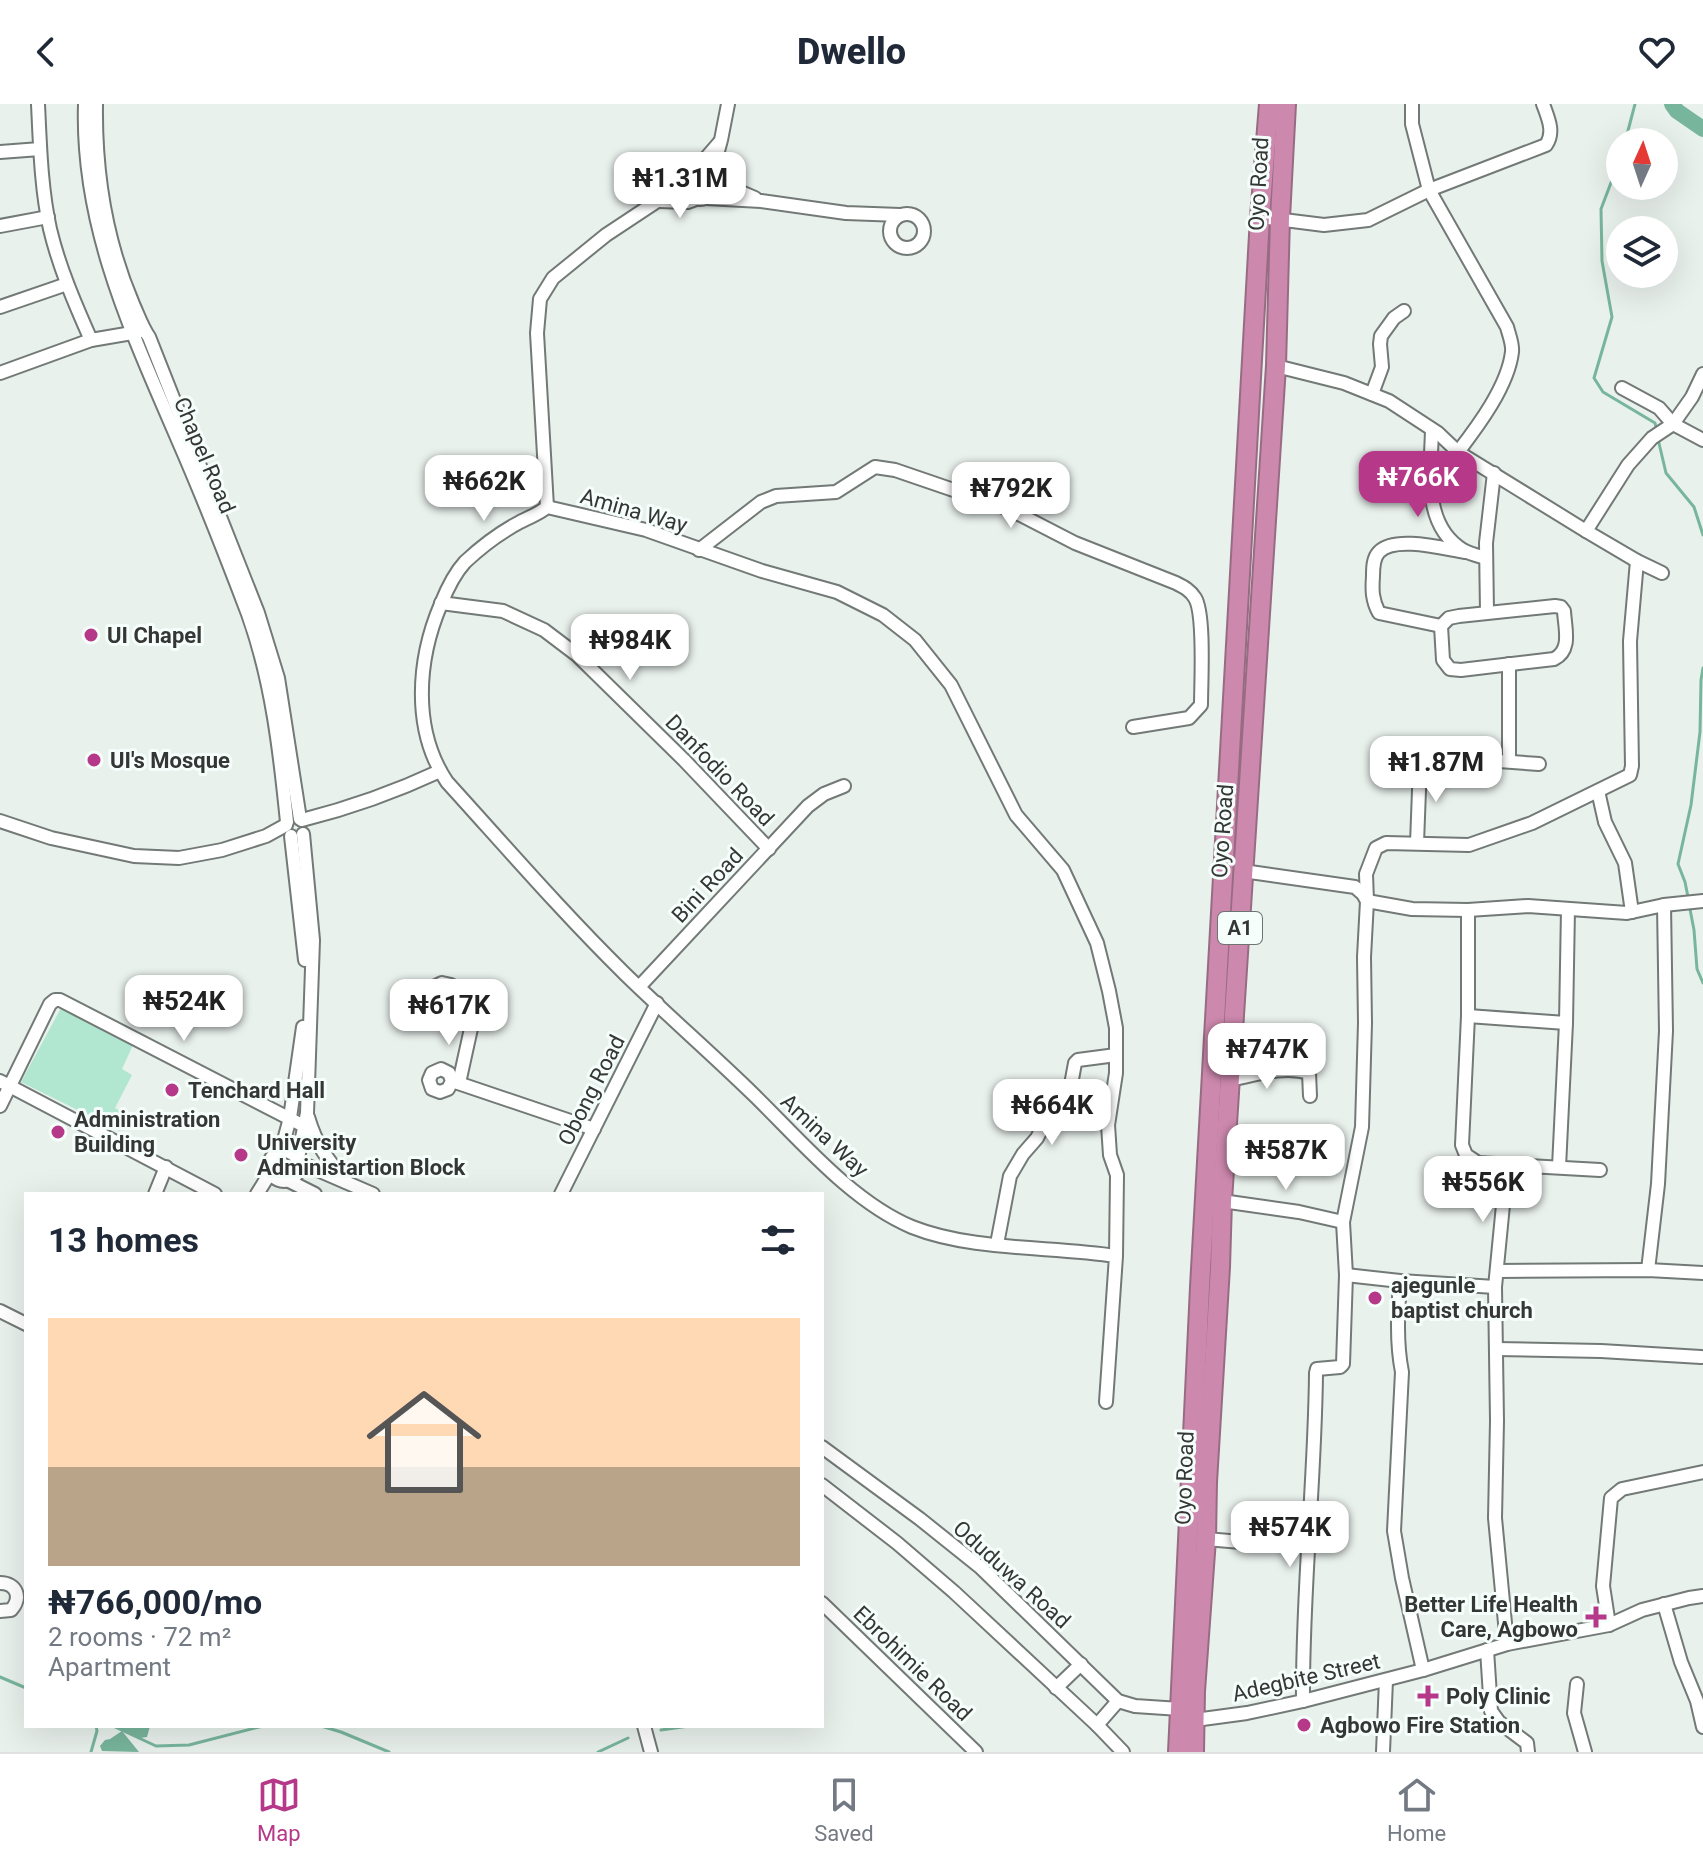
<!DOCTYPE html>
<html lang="en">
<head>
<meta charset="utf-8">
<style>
	:root { --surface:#fff; --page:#f2f2f3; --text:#1f2937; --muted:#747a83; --line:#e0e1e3; --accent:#b63888 }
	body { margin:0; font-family:Roboto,sans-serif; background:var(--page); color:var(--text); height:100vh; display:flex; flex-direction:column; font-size:30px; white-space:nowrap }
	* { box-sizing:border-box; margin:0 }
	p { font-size:26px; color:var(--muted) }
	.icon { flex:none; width:44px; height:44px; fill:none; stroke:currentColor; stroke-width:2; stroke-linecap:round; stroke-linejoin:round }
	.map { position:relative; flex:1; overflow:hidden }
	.details { position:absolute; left:24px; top:1088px; width:800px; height:536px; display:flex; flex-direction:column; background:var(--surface); border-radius:0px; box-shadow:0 8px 32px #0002 }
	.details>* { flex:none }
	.needle { width:52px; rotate:3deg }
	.tools { position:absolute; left:1606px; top:24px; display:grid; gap:16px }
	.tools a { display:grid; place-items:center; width:72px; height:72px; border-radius:50%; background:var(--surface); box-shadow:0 8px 32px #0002; font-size:40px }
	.price { position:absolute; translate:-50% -68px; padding:0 18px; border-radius:16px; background:#fff; color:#222; font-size:26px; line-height:52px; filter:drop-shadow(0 2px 4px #0008) }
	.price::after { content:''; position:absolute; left:50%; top:48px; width:24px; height:18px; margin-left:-12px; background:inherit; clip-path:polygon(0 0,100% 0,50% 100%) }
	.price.on { background:var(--accent); color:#fff }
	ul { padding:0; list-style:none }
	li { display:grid; align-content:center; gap:16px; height:424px; padding:0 24px }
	li span { display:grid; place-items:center; height:248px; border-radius:0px; color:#555 }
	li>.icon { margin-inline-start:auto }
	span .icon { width:144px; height:144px; fill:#fffc; stroke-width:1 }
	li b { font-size:34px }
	h2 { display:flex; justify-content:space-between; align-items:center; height:96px; padding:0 24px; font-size:34px }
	header { display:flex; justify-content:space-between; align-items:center; height:104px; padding:0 24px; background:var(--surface); font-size:36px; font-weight:800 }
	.tab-bar { display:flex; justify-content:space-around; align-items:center; height:112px; border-top:2px solid var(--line); background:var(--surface); font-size:22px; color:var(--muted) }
	.tab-bar a { display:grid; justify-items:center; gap:4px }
	.tab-bar .on { color:var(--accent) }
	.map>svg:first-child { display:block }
	.green { fill:#b1e7d1 }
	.water { fill:#78b59d }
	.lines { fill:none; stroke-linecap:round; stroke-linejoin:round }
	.stream { stroke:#78b59d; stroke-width:3 }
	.river { stroke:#78b59d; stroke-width:16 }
	.minor-casing { stroke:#727976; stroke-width:16 }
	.highway-casing { stroke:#976c83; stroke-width:22 }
	.minor { stroke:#fff; stroke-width:12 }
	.highway { stroke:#cc88ad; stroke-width:18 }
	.poi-dot { fill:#b63888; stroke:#f6fefb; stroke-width:3 }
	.labels { text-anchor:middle; stroke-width:6; stroke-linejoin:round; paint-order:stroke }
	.shield { fill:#f6fefb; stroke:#6f7371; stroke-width:2 }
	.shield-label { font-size:20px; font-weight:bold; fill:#353736 }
	.street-label { font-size:22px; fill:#353736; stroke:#f6fefb }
	.poi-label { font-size:22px; font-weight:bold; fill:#353736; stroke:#f6fefb; text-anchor:start }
</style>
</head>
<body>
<header><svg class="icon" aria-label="back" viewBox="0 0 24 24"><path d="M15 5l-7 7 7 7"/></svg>Dwello<svg class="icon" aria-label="heart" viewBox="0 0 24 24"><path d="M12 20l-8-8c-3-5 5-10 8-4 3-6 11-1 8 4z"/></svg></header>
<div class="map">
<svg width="1703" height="1648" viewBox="0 0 1703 1648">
	<rect width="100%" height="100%" fill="#e9f1ed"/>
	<polygon class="green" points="61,904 133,941 122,965 132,971 115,1004 127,1011 120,1027 21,978"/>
	<polygon class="water" points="116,1622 150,1622 147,1633 140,1634 122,1627 139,1648 102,1647 100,1642 105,1636 110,1635 122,1627"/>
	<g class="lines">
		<g class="stream">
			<polyline points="1625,38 1635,0"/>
			<polyline points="1620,55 1601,105 1602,157 1612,213 1594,274 1603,288 1655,319 1657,328"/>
			<polyline points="1658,335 1666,369 1694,403 1703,431"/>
			<polyline points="1688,793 1685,778 1678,760 1691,701 1700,628 1701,576 1703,564"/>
			<polyline points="1689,800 1694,826 1697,865 1703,879"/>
			<polyline points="0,1573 26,1584"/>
			<polyline points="113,1622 156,1642 189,1641 263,1622"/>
			<polyline points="321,1622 341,1628 389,1648"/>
			<polyline points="661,1626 689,1622"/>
			<polyline points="91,1648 97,1627 96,1622"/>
			<polyline points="598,1648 628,1634"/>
		</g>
		<polyline class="river" points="1672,0 1677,7 1703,25"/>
		<defs>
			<g id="minor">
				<path d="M38 0C40 41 41 84 50 125 59 163 75 200 91 236"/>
				<path d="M85 0C81 121 131 227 178 336 203 393 226 452 248 510 272 577 280 648 287 718"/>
				<path d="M96 0C95 68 106 137 133 200 138 211 142 223 149 233L258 509 278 574 300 715"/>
				<path d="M1412 0V20L1429 86 1507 223C1509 231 1513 240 1512 248 1508 282 1478 322 1458 348"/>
				<polyline points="0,48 40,45"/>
				<circle cx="700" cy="81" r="14"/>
				<polyline points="693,69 719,39"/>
				<polyline points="711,73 721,36 728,0"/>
				<polyline points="713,76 755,94"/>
				<polyline points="706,94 761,97 846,109 900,111"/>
				<polyline points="659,97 688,98 696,95"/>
				<circle cx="907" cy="127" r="17"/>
				<path d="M1260 113 1324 121 1368 116 1429 86 1546 41C1555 28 1548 14 1543 0"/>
				<polyline points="0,122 48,113"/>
				<polyline points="0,203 67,180"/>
				<polyline points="1276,262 1344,279 1389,297 1438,329 1458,348 1586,427 1637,457 1662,469"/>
				<polyline points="0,269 91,236 138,228"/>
				<polyline points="1622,284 1659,304 1673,320 1703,336"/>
				<polyline points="1372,290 1382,263 1380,240 1381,232 1394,214 1404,207"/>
				<path d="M1432 326C1431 367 1422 421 1463 446 1470 450 1479 452 1486 454"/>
				<polyline points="547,403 537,229 540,195 553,174 606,131 686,78"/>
				<polyline points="1586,427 1628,361 1652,334 1673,320 1692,293 1703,270"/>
				<path d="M699 446 761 398 776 392 836 388 875 363 895 366 1009 405 1075 439 1176 479C1184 483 1190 486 1195 494 1205 510 1201 579 1201 601L1189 614 1133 623"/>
				<polyline points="441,499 503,507 544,526 577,551 684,656 769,745"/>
				<path d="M1555 502 1561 503 1564 507C1565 525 1572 546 1554 555L1461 566 1450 565 1443 556 1441 522 1449 514 1459 512Z"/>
				<polyline points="1487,508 1486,439 1494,369"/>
				<path d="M1441 522 1379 509C1372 496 1372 486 1373 472 1373 464 1373 454 1379 448 1395 431 1445 445 1465 448"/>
				<polyline points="1509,657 1509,560"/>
				<polyline points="1598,687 1605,718 1625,759 1632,808"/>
				<path d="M302 716C350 704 395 688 440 667"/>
				<polyline points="0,717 51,734 134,752 179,754 222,746 266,732 286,721"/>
				<polyline points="291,732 305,856"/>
				<polyline points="1417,739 1420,660 1423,653 1429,652 1539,660"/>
				<polyline points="1243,767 1355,783 1363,790 1367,797 1412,805 1468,806 1528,802 1627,809 1664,801 1703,797"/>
				<polyline points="1468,806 1468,912 1462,1041 1466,1051 1478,1059 1600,1066"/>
				<polyline points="639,883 808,702 824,690 844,682"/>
				<path d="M432 900 429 892 430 885 442 879 451 881C461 897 449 904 469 913L472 920 459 979"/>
				<polyline points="1468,912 1566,919"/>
				<path d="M1230 976C1255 971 1284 961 1309 969L1310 992"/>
				<polyline points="0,977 215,1090"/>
				<polyline points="452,977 448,985 440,988 432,985 429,976 432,969 441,965 449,969 452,977 594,1025"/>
				<polyline points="0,1002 50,900 55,896 60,896 304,1022"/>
				<path d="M308 1013C316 1041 328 1056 346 1078"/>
				<circle cx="284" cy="1062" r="15"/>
				<polyline points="281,1047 290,1014 303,923"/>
				<polyline points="298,1054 307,1009 313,836 303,730"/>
				<polyline points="299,1058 373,1090"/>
				<polyline points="1559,1063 1566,919 1568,805"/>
				<polyline points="289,1077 315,1090"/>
				<polyline points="155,1090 166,1063"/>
				<polyline points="257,1090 270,1069"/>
				<polyline points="561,1090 657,899"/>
				<polyline points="1222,1097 1299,1108 1343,1118"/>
				<polyline points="997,1140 1010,1072 1023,1050 1037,1034 1049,1010 1062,1000 1070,986 1075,959 1078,956 1116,951"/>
				<polyline points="1648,1166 1658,1080 1666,927 1664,801"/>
				<polyline points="1497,1167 1648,1166 1703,1169"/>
				<polyline points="1346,1171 1400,1177 1495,1183"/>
				<path d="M1400 1177C1398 1208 1396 1238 1402 1268L1394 1427 1402 1474 1423 1566"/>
				<polyline points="0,1207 26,1220"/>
				<polyline points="1496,1245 1601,1247 1701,1253"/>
				<path d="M1106 1298 1116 1152 1117 1071 1110 1051 1108 1021 1116 969V924L1109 887 1097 839 1063 766 1016 711 951 581 915 536 883 511 837 488 762 467 646 426 547 403C539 410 529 413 520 418 501 428 481 443 465 458 454 470 447 485 441 500 417 556 412 626 447 678 506 743 563 809 625 870 667 911 712 950 754 991 800 1036 852 1098 912 1123 972 1147 1051 1142 1116 1152"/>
				<polyline points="822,1343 920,1415 980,1463 1118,1597 1135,1602 1180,1605"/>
				<polyline points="822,1381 897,1439 954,1488 1097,1621 1123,1648"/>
				<polyline points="1206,1435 1241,1438"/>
				<path d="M0 1479C17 1479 22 1494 11 1506L0 1507"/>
				<polyline points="822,1499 976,1648"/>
				<polyline points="1664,1500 1681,1558 1697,1597 1703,1623"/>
				<polyline points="1609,1521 1603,1482 1611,1394 1622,1385 1703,1368"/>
				<polyline points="1507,1540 1495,1414 1497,1317 1495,1183 1507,1060"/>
				<polyline points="1487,1546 1491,1607 1499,1618 1527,1639 1528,1648"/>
				<polyline points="1577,1580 1574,1609 1585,1648"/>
				<polyline points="1056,1584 1081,1560"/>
				<path d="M1303 1597C1302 1487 1315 1378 1316 1269L1317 1265 1340 1263 1343 1260 1346 1171 1343 1118 1362 1023 1365 919 1364 853 1367 797 1366 770 1376 744 1386 739 1469 741 1532 719 1630 671 1632 662 1630 537 1637 457"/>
				<polyline points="1195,1616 1247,1609 1303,1597 1423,1566 1507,1540 1609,1521 1642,1506 1689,1494 1703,1492"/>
				<polyline points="1097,1621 1118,1597"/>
				<polyline points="644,1622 651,1648"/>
				<polyline points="1383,1648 1386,1576"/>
			</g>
			<g id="highway">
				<polyline points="1178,1648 1200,1183 1260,113 1269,0"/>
				<polyline points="1194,1648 1195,1587 1206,1435 1207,1378 1220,1163 1222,1097 1276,262 1280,114 1286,0"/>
			</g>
		</defs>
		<use href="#minor" class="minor-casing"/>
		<use href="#highway" class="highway-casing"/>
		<use href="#minor" class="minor"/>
		<use href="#highway" class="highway"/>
	</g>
	<g class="poi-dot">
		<circle cx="91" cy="531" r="8"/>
		<circle cx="94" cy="656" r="8"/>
		<circle cx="172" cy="986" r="8"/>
		<circle cx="58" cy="1028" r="8"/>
		<circle cx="241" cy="1051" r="8"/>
		<circle cx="1375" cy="1194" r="8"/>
		<path d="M1592 1501h8v8h8v8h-8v8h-8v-8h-8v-8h8z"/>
		<path d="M1424 1580h8v8h8v8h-8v8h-8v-8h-8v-8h8z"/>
		<circle cx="1304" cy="1621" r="8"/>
	</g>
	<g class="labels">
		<rect class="shield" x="1218" y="808" width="44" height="32" rx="6"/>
		<g class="shield-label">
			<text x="1240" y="831">A1</text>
		</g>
		<g class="street-label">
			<text transform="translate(1258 80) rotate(-87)" y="8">Oyo Road</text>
			<text transform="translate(205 351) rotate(67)" y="8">Chapel Road</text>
			<text transform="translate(634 406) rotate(16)" y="8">Amina Way</text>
			<text transform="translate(720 666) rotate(46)" y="8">Danfodio Road</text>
			<text transform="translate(1222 727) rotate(-86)" y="8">Oyo Road</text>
			<text transform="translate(707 781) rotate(-47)" y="8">Bini Road</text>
			<text transform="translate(591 986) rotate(-63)" y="8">Obong Road</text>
			<text transform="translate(825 1031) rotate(43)" y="8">Amina Way</text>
			<text transform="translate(1184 1374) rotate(-88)" y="8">Oyo Road</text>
			<text transform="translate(1012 1470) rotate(42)" y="8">Oduduwa Road</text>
			<text transform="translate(913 1559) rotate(44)" y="8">Ebrohimie Road</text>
			<text transform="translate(1306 1573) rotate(-13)" y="8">Adegbite Street</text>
		</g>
		<g class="poi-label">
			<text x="107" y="539">UI Chapel</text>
			<text x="110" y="664">UI's Mosque</text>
			<text x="188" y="994">Tenchard Hall</text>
			<text x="74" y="1023">Administration<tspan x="74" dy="25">Building</tspan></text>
			<text x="257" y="1046">University<tspan x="257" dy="25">Administartion Block</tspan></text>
			<text x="1391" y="1189">ajegunle<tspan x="1391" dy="25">baptist church</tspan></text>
			<text x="1578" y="1508" text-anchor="end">Better Life Health<tspan x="1578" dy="25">Care, Agbowo</tspan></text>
			<text x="1446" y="1600">Poly Clinic</text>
			<text x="1320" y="1629">Agbowo Fire Station</text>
		</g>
	</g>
</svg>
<div class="tools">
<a><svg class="needle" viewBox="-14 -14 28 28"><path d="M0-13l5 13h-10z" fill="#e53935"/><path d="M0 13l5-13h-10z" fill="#747a83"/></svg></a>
<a><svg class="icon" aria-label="layers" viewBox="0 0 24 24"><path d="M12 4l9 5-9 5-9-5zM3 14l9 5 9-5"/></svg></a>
</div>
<b class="price" style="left:680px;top:116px">₦1.31M</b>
<b class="price on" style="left:1418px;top:415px">₦766K</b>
<b class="price" style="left:484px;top:419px">₦662K</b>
<b class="price" style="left:1011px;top:426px">₦792K</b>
<b class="price" style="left:630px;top:578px">₦984K</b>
<b class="price" style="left:1436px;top:700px">₦1.87M</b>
<b class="price" style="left:184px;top:939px">₦524K</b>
<b class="price" style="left:449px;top:943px">₦617K</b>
<b class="price" style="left:1267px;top:987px">₦747K</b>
<b class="price" style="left:1052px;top:1043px">₦664K</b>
<b class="price" style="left:1286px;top:1088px">₦587K</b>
<b class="price" style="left:1483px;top:1120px">₦556K</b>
<b class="price" style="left:1290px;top:1465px">₦574K</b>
<section class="details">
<h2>13 homes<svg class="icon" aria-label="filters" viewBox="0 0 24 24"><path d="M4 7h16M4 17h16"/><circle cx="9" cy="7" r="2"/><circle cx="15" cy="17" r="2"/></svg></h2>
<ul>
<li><span style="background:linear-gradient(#ffd9b3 60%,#b9a48a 0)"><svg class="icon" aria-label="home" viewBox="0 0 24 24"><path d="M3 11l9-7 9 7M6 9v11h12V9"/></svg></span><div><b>₦766,000/mo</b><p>2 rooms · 72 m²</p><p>Apartment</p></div></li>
</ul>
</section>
</div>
<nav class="tab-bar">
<a class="on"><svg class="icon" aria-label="map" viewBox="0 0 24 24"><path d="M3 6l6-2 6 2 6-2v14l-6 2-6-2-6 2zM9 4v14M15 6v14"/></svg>Map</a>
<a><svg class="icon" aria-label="saved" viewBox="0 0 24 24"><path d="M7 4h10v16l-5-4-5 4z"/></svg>Saved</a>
<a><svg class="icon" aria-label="home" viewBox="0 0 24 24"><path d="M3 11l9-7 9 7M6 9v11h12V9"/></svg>Home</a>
</nav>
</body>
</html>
